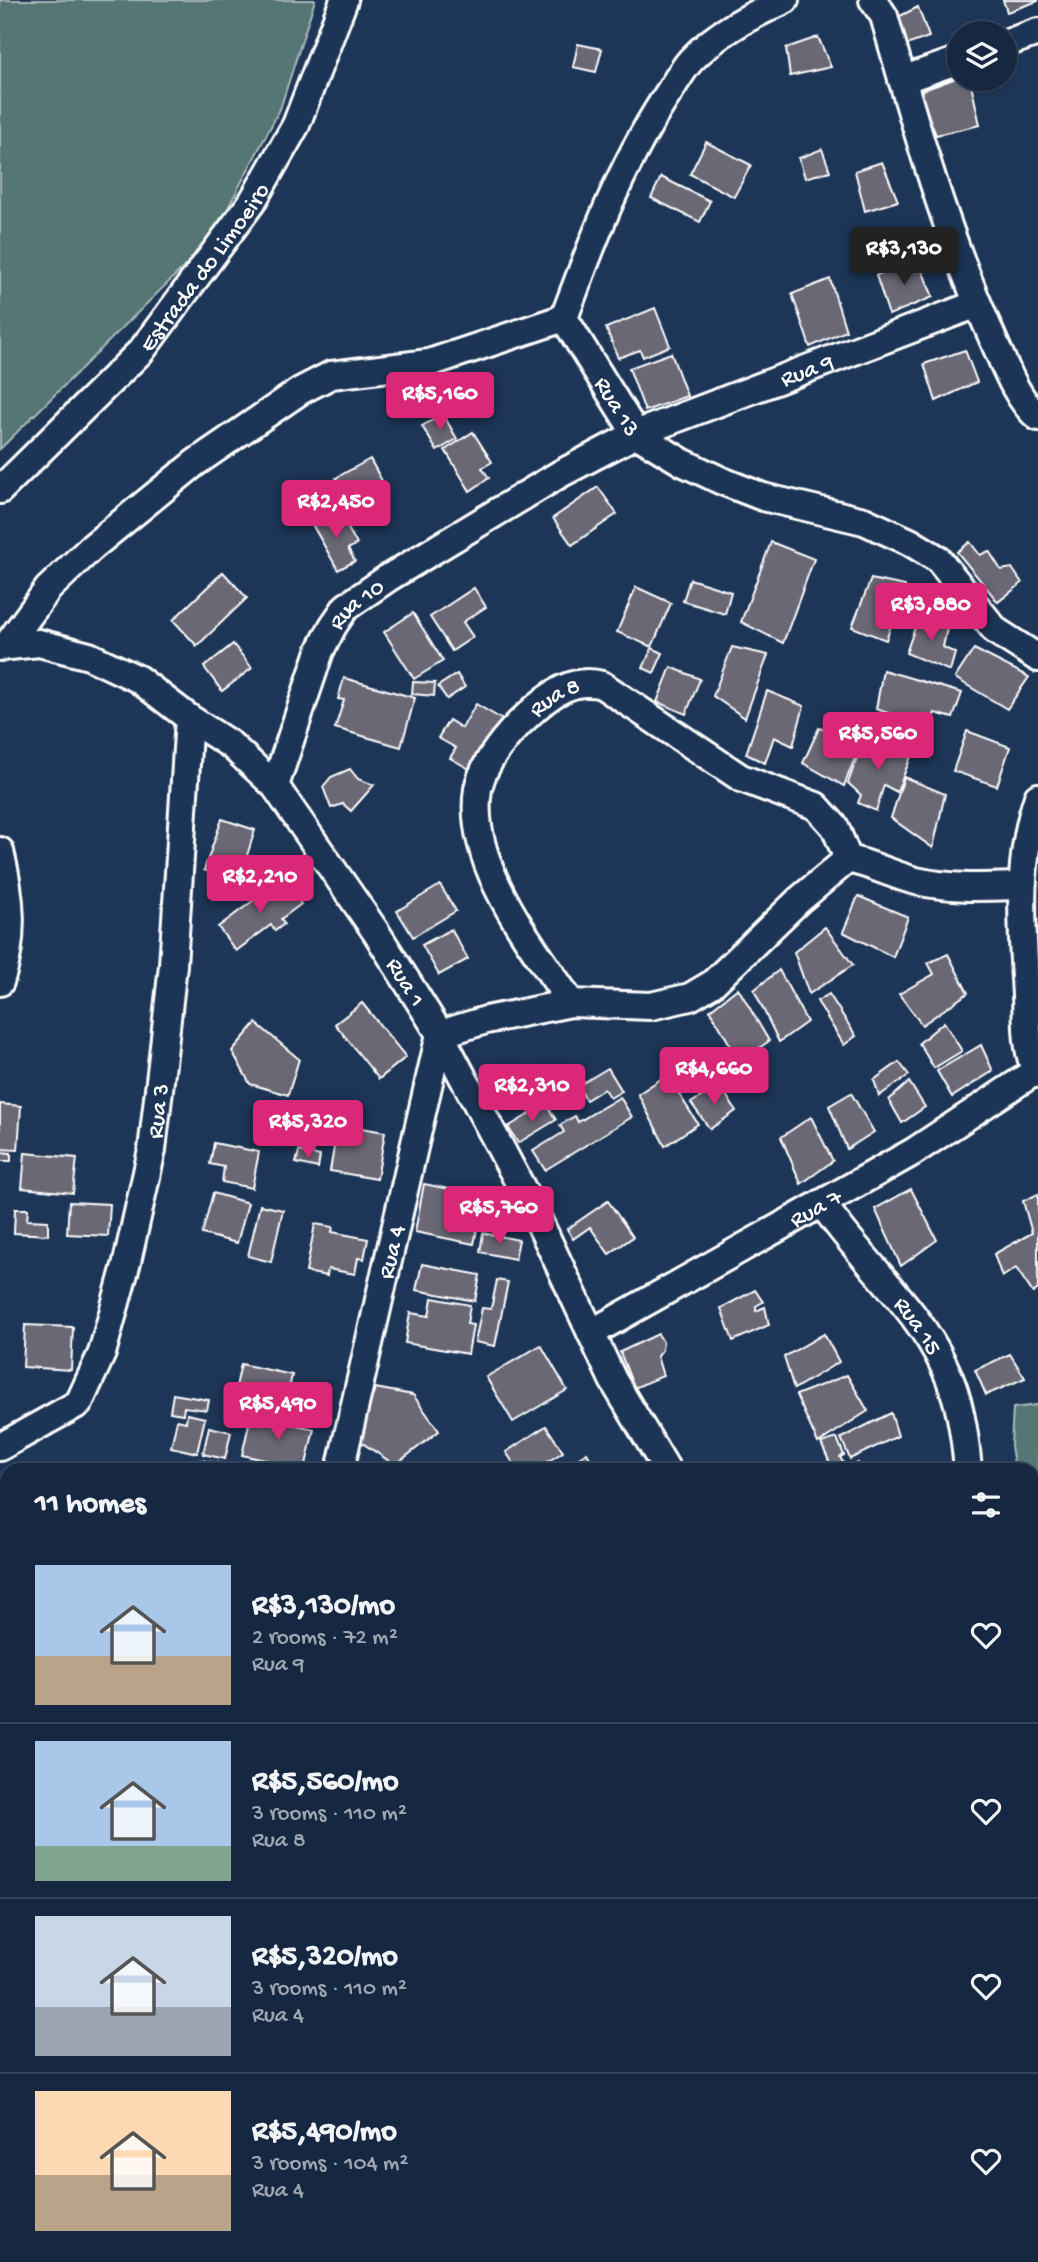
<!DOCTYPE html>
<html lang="en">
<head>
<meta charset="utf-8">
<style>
	:root { --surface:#162841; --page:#1f3048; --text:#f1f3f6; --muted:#9ea6b1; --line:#35445a; --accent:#db2777 }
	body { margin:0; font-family:"Gochi Hand",sans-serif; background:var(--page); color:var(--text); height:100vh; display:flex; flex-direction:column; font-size:26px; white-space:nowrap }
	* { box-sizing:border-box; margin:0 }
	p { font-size:23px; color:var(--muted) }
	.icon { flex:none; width:38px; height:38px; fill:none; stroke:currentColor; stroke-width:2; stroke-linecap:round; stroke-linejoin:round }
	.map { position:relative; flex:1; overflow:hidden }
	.drawer { position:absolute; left:0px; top:1463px; width:1040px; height:800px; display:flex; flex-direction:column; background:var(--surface); border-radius:21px 21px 0 0; box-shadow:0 2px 5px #0004,0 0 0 2px var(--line) }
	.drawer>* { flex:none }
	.buttons { position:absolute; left:947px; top:21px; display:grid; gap:14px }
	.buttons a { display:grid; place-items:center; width:70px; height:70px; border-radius:50%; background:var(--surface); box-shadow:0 2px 5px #0004,0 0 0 2px var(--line); font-size:35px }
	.price { position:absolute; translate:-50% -60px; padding:0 16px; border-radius:7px; background:var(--accent); color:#fff; font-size:23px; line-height:46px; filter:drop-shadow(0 2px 4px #0008) }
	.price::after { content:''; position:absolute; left:50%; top:42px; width:21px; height:16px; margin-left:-10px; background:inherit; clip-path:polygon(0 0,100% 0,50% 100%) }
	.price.active { background:#222; color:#fff }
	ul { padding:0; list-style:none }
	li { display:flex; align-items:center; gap:21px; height:175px; padding:0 35px }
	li+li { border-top:2px solid var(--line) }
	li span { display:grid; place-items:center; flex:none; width:196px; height:140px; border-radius:0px; color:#555 }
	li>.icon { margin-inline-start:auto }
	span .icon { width:84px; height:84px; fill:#fffc; stroke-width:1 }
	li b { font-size:30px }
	h2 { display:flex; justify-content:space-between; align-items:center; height:84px; padding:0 35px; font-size:30px }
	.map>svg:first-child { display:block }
	.green { fill:#567574; stroke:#aababa; stroke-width:2 }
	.building { fill:#6b6875; stroke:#fff; stroke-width:2 }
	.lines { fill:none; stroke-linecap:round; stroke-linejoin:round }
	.minor-casing { stroke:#fff; stroke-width:32 }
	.minor { stroke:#1d3557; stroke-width:26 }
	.labels { text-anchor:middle; stroke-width:7; stroke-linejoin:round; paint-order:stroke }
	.street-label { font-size:24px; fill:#fff; stroke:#1d3557 }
</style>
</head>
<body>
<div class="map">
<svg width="1038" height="2262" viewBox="0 0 1038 2262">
	<rect width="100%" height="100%" fill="#1d3557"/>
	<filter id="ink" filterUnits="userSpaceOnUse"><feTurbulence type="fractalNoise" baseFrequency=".0143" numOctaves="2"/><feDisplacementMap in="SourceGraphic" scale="14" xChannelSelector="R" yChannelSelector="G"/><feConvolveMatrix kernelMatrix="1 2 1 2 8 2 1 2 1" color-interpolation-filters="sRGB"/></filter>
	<g filter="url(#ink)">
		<g class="green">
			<polygon points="0,0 315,0 280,109 211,240 0,449"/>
			<polygon points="1038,1405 1038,1602 1032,1591 1032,1470 1015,1470 1011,1446 1013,1408"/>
			<polygon points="1038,1761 1038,2262 550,2262 552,2256 1032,2256 1032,1765"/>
		</g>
		<g class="building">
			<polygon points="1003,0 1038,0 1038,1 1007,12"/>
			<polygon points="918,7 929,37 904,46 896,18"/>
			<polygon points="818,37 831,67 790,76 786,48"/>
			<polygon points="578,44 602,49 596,72 573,67"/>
			<polygon points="959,77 970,79 980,125 936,135 918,92"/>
			<polygon points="706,142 751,165 734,197 690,174"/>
			<polygon points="822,149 830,171 805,178 799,158"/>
			<polygon points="882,162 898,201 865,211 855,171"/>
			<polygon points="661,177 710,201 700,222 651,198"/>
			<polygon points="918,260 933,297 889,315 876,275"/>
			<polygon points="830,279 846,331 810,347 792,294"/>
			<polygon points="655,308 670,346 643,357 640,350 618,358 606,328"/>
			<polygon points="965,350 977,382 936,401 924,364"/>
			<polygon points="671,353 687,396 645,411 629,368"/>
			<polygon points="443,414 457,439 437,451 422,426"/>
			<polygon points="473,432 492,462 482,468 489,478 470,491 445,450"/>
			<polygon points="370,459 386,488 377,492 383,503 357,518 336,478"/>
			<polygon points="598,487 617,514 572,545 553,518"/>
			<polygon points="338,511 357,544 348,549 355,561 338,570 313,526"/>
			<polygon points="771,542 814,559 783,643 741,622"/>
			<polygon points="970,542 980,555 989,551 1001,570 1012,568 1022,583 998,602 957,552"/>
			<polygon points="223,572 247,598 197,646 173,620"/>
			<polygon points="690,579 731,592 725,614 683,601"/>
			<polygon points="871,579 905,586 886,640 852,627"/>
			<polygon points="636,587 671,603 652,647 617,632"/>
			<polygon points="474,588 486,607 463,622 473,637 452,651 430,617"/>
			<polygon points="413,613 443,661 414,679 384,632"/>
			<polygon points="919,616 948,624 943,647 955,653 950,671 906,653"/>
			<polygon points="233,644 252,668 222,691 204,667"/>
			<polygon points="732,647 768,655 745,718 713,696"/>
			<polygon points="652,648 663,653 654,673 643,668"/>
			<polygon points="974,649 1029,677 1007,709 955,678"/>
			<polygon points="671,667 700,679 686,714 657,702"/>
			<polygon points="883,670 962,693 953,718 935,713 929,726 876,709"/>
			<polygon points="457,674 465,687 447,699 438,686"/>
			<polygon points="344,678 415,698 401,747 335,728 344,700 338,699"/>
			<polygon points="413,682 435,683 434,696 412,694"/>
			<polygon points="767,691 804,706 793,746 774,737 765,763 746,754"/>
			<polygon points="476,704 503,720 473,771 450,758 456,748 438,738 449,720 462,728"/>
			<polygon points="819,728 861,742 844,786 803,763"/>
			<polygon points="967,731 1010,747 997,786 953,771"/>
			<polygon points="863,741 912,754 897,792 884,785 876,811 858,803 861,795 848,783"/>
			<polygon points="350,769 358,779 374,785 351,811 343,804 331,808 323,787 331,777"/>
			<polygon points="904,777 945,794 933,848 891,818"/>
			<polygon points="222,819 255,830 239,881 204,870"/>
			<polygon points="282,879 301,904 281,919 284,924 275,931 271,925 236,951 218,927"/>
			<polygon points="440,885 456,911 413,937 397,911"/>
			<polygon points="858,896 908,917 893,957 843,932"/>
			<polygon points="825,927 853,965 809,994 794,952"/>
			<polygon points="451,929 468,959 439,975 422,945"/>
			<polygon points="948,954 968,993 922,1025 899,994 934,974 928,963"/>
			<polygon points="779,970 807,1022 779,1042 754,990"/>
			<polygon points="738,988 769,1041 740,1062 710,1010"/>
			<polygon points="829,994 856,1036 844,1045 817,1001"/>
			<polygon points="362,1003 406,1057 379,1079 335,1024"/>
			<polygon points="944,1022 962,1051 934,1068 919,1043"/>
			<polygon points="256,1023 299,1059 288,1095 250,1084 232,1051"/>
			<polygon points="981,1045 993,1071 952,1097 937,1071"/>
			<polygon points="899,1062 909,1075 879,1096 874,1080"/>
			<polygon points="531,1067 537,1075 546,1069 562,1090 538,1105 534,1099 518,1109 503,1086"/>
			<polygon points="608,1068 622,1091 610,1098 604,1089 586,1100 578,1086"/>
			<polygon points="667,1075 698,1124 665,1146 638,1094"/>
			<polygon points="909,1082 925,1107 902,1123 889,1100"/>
			<polygon points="720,1085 736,1111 710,1129 691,1103"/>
			<polygon points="851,1093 874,1132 847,1149 829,1106"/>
			<polygon points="620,1097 632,1117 545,1170 533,1151 564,1132 560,1125 575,1116 578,1122"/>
			<polygon points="0,1104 21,1106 18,1150 0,1149"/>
			<polygon points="546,1104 556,1120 518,1143 508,1127"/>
			<polygon points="811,1117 833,1161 801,1184 781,1137"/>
			<polygon points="338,1124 385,1132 377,1179 330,1171"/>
			<polygon points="214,1143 259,1152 252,1188 222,1182 224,1167 210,1164"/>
			<polygon points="299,1151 320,1156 318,1168 296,1163"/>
			<polygon points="0,1152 11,1153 11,1161 0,1161"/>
			<polygon points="25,1153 77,1158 73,1193 22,1188"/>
			<polygon points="424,1184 484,1196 474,1244 415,1232"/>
			<polygon points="911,1189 937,1240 901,1266 875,1209"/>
			<polygon points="213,1193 248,1203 237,1243 202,1234"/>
			<polygon points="1038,1194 1038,1289 1033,1293 1016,1268 1002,1277 994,1254 1032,1233 1023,1201"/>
			<polygon points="608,1201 633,1237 609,1254 590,1227 573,1239 567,1229"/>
			<polygon points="69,1202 110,1204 108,1236 67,1234"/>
			<polygon points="260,1205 283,1210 271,1262 248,1256"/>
			<polygon points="15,1209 28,1209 27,1220 48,1221 48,1235 14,1233"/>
			<polygon points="315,1224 333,1227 332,1232 368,1239 364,1259 358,1258 355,1274 328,1269 327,1276 306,1272"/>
			<polygon points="483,1233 519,1240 515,1259 480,1252"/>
			<polygon points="422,1264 480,1275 475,1301 416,1290"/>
			<polygon points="497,1280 508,1282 495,1346 475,1342 482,1308 491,1309"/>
			<polygon points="755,1290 763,1302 756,1306 756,1311 765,1307 769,1325 733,1341 721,1308"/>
			<polygon points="432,1298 470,1305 467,1324 473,1325 468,1354 405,1343 410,1313 429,1316"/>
			<polygon points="25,1325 73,1327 71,1370 23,1367"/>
			<polygon points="658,1334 663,1342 662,1350 657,1356 663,1376 634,1388 620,1352"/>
			<polygon points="824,1334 839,1362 794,1389 784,1357"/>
			<polygon points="541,1345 567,1390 513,1422 486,1377"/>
			<polygon points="1010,1354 1025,1378 986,1395 975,1370"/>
			<polygon points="241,1364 292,1375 288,1394 304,1397 299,1421 232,1405"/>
			<polygon points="847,1375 868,1411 818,1443 796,1395"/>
			<polygon points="375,1388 413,1395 439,1431 395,1465 358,1440"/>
			<polygon points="173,1394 209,1400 207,1410 184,1407 183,1414 170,1412"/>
			<polygon points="891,1413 898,1436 850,1459 841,1438"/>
			<polygon points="187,1414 205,1418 197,1453 171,1447 177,1420 186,1422"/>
			<polygon points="251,1415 314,1429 305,1469 242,1455"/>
			<polygon points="546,1426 563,1452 534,1470 518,1470 506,1452"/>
			<polygon points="209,1427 231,1432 225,1459 203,1454"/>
			<polygon points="837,1438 844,1455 840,1457 846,1468 858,1463 862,1470 833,1470 821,1443"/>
			<polygon points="587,1453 597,1470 560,1470"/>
			<polygon points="200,1460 224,1464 223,1470 198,1470"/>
			<polygon points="7,1486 7,1521 0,1512 0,1492"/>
			<polygon points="4,1570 7,1574 6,1641 0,1632 0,1572"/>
			<polygon points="1032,1699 1038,1713 1038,1745 1032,1747"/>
		</g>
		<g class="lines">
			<defs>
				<g id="minor">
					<path id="s1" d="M785 0C750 16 718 32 691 60 681 71 673 87 664 100 620 168 592 243 564 318L636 434 682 462 722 481 763 497 864 521 910 542 938 559 996 631 1038 658"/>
					<path d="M873 0 884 16C915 125 946 235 993 339 1005 366 1016 398 1038 417"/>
					<polyline points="1004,44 1038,32"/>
					<polyline points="902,80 959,60"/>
					<path id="s2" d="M0 490 142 350 252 202 296 125 344 0"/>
					<polyline points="8,644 48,589 92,547 195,463 300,391 331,375 429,363 564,318"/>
					<path id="s3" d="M0 647 39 643 89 656 138 679 189 718 231 745 275 786 376 932 440 1034 535 1213 613 1380 667 1470"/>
					<path id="s4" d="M275 786 320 651 333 626 346 607 388 578 560 474 636 434 977 304"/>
					<path d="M1038 797C1016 862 1022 928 1026 995 1027 1020 1025 1053 1038 1074"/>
					<path d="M0 851C11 896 15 937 0 982"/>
					<path id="s5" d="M571 1003C532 944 466 864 478 789 483 762 509 732 528 715 550 694 573 677 602 685L741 778 816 806 835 827 848 859"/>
					<path id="s6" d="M822 1203C859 1259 916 1305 944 1366 960 1398 965 1435 968 1470"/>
					<path id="s7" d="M591 1333 913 1152 1036 1071"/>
					<path id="s8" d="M0 1447 79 1403 102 1353 127 1262 152 1150 163 1055 173 965 189 718"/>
					<path id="s9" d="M340 1470 440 1034 486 1020 571 1003 651 1006 690 997 712 984 799 900 848 859C872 864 893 875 916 881 952 889 985 887 1021 886"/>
					<polyline points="1032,1595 1038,1592"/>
					<polyline points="0,1645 7,1654"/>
				</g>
			</defs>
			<use href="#minor" class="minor-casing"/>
			<use href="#minor" class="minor"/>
		</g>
	</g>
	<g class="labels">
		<g class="street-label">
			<text dy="8" stroke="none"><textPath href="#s2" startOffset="303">Estrada do Limoeiro</textPath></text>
			<text dy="8" stroke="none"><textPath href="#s4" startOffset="714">Rua 9</textPath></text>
			<text dy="8" stroke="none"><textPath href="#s1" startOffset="504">Rua 13</textPath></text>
			<text dy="8" stroke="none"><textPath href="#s4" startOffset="203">Rua 10</textPath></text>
			<text dy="8" stroke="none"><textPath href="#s5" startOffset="362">Rua 8</textPath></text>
			<text dy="8" stroke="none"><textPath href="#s3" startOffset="555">Rua 1</textPath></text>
			<text dy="8" stroke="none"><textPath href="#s8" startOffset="394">Rua 3</textPath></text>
			<text dy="8" stroke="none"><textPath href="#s7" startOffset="257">Rua 7</textPath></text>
			<text dy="8" stroke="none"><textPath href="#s9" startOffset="224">Rua 4</textPath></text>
			<text dy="8" stroke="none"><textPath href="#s6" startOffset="156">Rua 15</textPath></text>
		</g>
	</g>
</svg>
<div class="buttons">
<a><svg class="icon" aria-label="layers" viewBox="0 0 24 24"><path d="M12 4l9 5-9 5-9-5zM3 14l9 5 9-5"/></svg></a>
</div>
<b class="price active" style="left:904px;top:287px">R$3,130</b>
<b class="price" style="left:440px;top:432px">R$5,160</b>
<b class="price" style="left:336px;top:540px">R$2,450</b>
<b class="price" style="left:931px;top:643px">R$3,880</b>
<b class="price" style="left:878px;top:772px">R$5,560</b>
<b class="price" style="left:260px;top:915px">R$2,210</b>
<b class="price" style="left:714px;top:1107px">R$4,660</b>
<b class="price" style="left:532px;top:1124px">R$2,310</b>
<b class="price" style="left:308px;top:1160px">R$5,320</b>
<b class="price" style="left:499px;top:1246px">R$5,760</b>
<b class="price" style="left:278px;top:1442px">R$5,490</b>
<section class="drawer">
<h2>11 homes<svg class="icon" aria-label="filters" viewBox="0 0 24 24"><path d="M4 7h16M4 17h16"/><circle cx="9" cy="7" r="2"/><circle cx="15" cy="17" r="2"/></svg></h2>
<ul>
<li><span style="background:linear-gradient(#a9c7e8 65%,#b9a48a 0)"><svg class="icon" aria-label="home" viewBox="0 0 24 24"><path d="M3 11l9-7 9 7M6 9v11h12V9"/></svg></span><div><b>R$3,130/mo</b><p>2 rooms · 72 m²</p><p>Rua 9</p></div><svg class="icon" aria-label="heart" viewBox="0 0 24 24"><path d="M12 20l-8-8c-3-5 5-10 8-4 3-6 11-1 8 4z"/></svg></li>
<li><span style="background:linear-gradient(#a9c7e8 75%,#7fa58c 0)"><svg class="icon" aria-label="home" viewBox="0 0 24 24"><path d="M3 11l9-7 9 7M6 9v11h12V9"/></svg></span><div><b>R$5,560/mo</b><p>3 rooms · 110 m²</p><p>Rua 8</p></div><svg class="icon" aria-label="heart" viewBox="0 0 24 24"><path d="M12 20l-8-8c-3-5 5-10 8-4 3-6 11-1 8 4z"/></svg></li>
<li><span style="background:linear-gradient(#c9d6e8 65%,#9aa5b1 0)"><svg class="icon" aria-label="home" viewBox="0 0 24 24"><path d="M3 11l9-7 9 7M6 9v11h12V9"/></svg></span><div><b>R$5,320/mo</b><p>3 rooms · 110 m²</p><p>Rua 4</p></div><svg class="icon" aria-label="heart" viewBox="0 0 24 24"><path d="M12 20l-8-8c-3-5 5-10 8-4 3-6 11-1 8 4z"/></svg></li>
<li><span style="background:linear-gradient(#ffd9b3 60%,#b9a48a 0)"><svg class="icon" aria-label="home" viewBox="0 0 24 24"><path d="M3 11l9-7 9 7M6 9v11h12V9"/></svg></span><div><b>R$5,490/mo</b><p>3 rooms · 104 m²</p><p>Rua 4</p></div><svg class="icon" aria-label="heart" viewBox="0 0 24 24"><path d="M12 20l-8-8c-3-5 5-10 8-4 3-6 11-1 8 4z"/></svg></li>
</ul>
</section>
</div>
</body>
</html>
